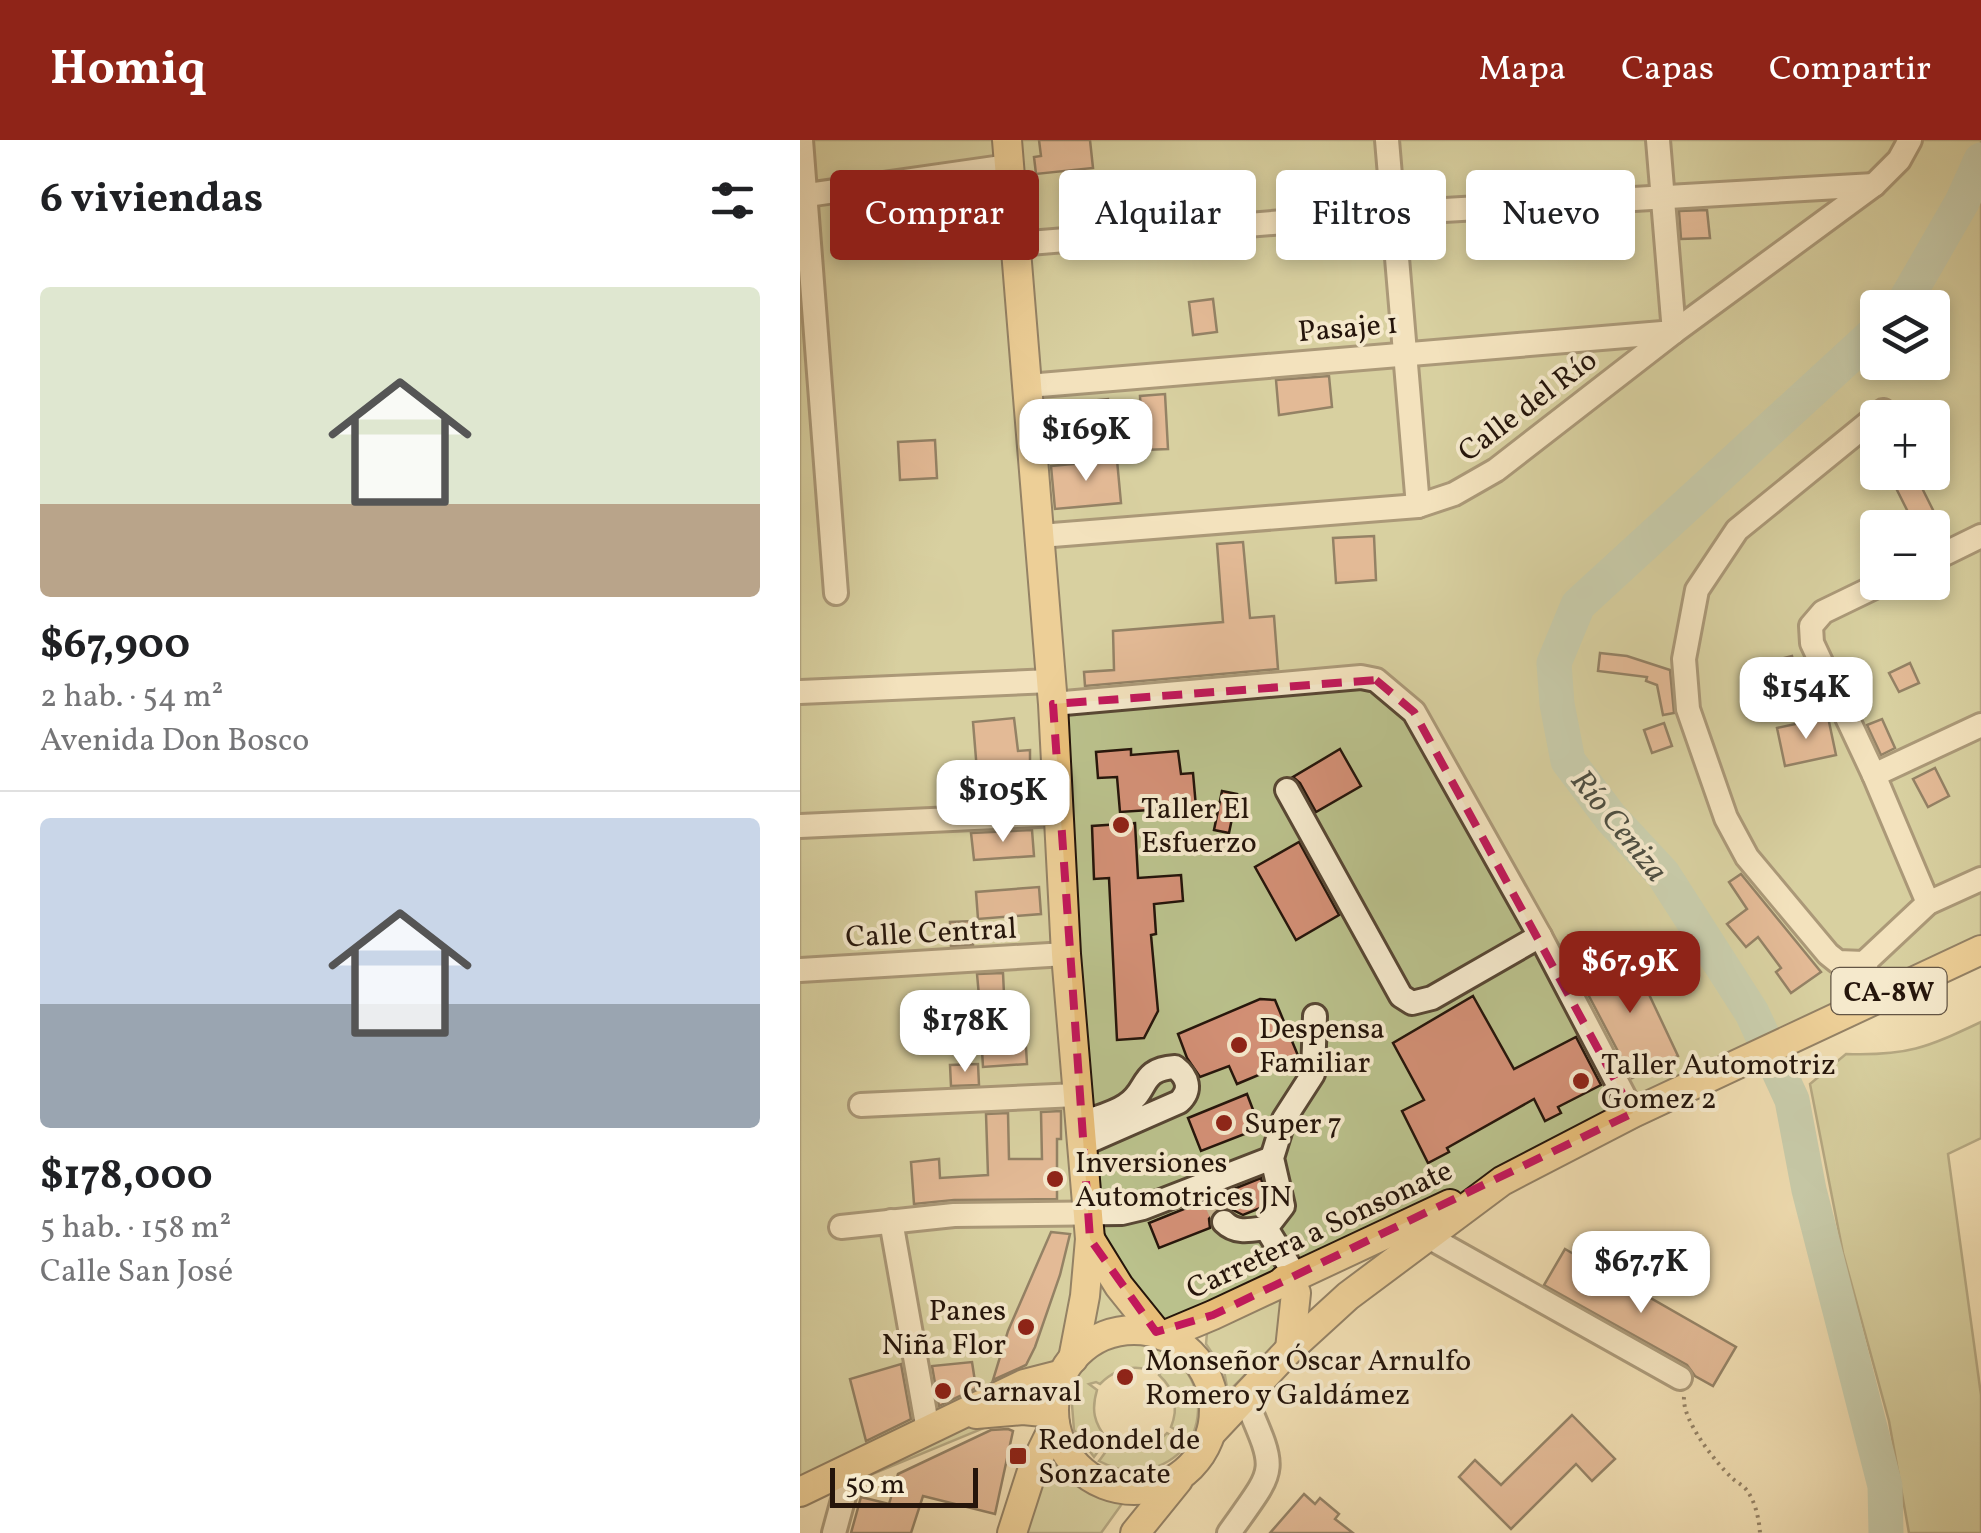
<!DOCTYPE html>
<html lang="es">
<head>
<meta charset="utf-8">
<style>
	:root { --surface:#fff; --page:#f2f2f2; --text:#202124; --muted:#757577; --line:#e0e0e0; --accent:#8f2418 }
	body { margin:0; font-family:Vollkorn,serif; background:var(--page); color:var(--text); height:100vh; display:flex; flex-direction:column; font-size:38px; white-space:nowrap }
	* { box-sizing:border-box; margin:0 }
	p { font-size:32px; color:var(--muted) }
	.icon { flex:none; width:55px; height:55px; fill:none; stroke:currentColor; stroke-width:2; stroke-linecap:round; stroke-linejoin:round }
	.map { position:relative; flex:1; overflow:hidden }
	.side { display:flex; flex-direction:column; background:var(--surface); width:800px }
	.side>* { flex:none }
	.top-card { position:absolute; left:30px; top:30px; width:950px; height:90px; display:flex; gap:20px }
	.tools { position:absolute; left:1060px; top:150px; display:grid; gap:20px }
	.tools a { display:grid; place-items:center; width:90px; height:90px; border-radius:10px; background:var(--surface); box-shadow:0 5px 15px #0003; font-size:50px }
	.scale { position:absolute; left:30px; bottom:25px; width:148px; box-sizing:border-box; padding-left:10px; border:5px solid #25150b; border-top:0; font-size:28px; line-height:35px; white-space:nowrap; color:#25150b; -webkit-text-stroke:8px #f5e9cc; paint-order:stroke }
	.price { position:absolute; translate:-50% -85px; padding:0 22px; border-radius:20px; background:#fff; color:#222; font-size:32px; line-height:65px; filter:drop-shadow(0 2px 5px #0008) }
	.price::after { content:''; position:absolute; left:50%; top:60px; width:30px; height:22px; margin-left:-15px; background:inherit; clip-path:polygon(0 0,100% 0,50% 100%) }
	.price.on { background:var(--accent); color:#fff }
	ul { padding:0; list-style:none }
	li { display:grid; align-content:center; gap:20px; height:530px; padding:0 40px }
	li+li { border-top:2px solid var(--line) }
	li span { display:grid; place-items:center; height:310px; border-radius:10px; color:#555 }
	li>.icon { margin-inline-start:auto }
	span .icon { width:180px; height:180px; fill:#fffc; stroke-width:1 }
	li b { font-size:42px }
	h2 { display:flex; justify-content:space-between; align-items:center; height:120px; padding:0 40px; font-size:42px }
	.chip { padding:0 35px; border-radius:10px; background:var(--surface); box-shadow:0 5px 15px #0003; font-size:35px; line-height:90px }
	.chip.on { background:var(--accent); color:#fff }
	header { display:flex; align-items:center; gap:60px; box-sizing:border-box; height:140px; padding:0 50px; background:var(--accent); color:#fff }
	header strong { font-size:48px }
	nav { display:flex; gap:55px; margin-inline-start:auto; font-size:35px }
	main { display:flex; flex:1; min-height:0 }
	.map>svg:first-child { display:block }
	.green { fill:#bac18c; stroke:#706b4c; stroke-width:2.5; fill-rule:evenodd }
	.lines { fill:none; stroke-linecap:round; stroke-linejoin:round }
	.river { stroke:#9bbca8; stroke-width:35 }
	.building { fill:#d39076; stroke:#25150b; stroke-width:2.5 }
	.minor-tunnel { stroke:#c7b590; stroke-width:22; stroke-dasharray:22 11; stroke-linecap:butt }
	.minor-casing { stroke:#584734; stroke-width:28 }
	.major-casing { stroke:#25150b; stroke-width:32 }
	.path { stroke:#25150b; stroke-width:4; stroke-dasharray:2.5 5; stroke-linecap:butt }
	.minor { stroke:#f5e9cc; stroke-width:22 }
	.major { stroke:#e8be78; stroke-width:28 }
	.marked { fill:none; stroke:#c2185b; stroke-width:8; stroke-dasharray:20 12; stroke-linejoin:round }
	.poi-dot { fill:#8f2418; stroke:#f5e9cc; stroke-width:4 }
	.labels { text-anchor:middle; stroke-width:8; stroke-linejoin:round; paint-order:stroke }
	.shield { fill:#f5e9cc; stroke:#635545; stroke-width:2.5 }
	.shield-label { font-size:28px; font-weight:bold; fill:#25150b }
	.street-label { font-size:30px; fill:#25150b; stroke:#f5e9cc }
	.poi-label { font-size:30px; fill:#25150b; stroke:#f5e9cc; text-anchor:start }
	.water-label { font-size:32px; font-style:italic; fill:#4e4f42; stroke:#f5e9cc }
</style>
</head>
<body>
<header>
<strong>Homiq</strong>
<nav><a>Mapa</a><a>Capas</a><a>Compartir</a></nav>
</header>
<main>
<section class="side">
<h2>6 viviendas<svg class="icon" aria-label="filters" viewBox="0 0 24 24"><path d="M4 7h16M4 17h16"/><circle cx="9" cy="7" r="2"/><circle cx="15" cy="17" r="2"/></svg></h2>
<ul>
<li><span style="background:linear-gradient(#dfe7d0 70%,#b9a48a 0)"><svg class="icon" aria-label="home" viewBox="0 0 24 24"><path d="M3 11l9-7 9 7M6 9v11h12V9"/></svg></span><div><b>$67,900</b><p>2 hab. · 54 m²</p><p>Avenida Don Bosco</p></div></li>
<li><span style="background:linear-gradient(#c9d6e8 60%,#9aa5b1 0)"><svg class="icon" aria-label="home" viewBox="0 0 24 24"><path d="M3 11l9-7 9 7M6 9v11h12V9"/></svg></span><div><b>$178,000</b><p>5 hab. · 158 m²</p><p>Calle San José</p></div></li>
</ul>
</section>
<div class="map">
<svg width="1181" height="1393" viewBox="0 0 1181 1393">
	<rect width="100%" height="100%" fill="#f0ddb1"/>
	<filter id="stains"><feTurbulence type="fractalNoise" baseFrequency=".002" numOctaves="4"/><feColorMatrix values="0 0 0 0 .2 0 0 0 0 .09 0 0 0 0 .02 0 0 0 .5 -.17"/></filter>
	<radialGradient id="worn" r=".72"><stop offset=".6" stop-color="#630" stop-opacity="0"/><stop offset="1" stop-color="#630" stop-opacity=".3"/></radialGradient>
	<g class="green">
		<path d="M0 0H1181V825L364 1210 366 1212 353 1231C333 1224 315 1229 300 1244L296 1242 289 1244 297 1250C291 1270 294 1283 307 1299L294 1317 274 1290 271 1252 0 1364ZM1078 168H1132V222H1078ZM1078 278H1132V332H1078ZM1078 388H1132V442H1078Z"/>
		<path d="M1181 882V998L1148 1014 1181 1255V1393H1109L1089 1281 1043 1113 1010 944 1046 914C1107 916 1126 908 1181 882Z"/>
		<polygon points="485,1157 484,1196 428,1252 424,1231 406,1204 407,1193"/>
		<path d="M372 1216C398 1238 405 1268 391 1299L371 1287C379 1267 375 1250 359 1235Z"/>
		<path d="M367 1293 387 1305C364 1332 331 1338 299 1321L312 1303C333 1312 351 1310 367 1293Z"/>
		<path d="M248 1315C269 1342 291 1356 324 1361L301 1393H227Z"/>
	</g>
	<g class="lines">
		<g class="river">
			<polyline points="1101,168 1162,62 1181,20"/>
			<polyline points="1078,190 778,465 754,523 757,564 768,621 811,678 863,734 952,873 992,960 1009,1050 1085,1346 1086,1393"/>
		</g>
	</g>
	<g class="building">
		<polygon points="239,0 290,0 293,28 236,34 234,17 241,16"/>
		<polygon points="907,70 910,98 881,99 879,71"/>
		<polygon points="413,159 417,192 393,195 389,162"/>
		<polygon points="529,236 532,267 479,275 476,240"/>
		<polygon points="365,254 368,309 343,310 340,256"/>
		<polygon points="308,259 311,287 260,292 257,264"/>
		<polygon points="135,300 137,338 100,340 98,302"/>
		<polygon points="317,320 321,363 255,369 251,326"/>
		<polygon points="1117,338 1142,388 1116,388 1096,348"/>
		<polygon points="574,396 576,440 536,443 533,398"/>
		<polygon points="443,402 450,478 474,476 478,529 285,546 284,532 314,530 313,491 423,482 417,404"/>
		<polygon points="800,513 827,516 870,530 874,573 863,575 857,545 846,541 847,537 798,531"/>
		<polygon points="992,516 996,533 955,542 951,526"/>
		<polygon points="1110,523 1119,543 1099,552 1089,533"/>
		<polygon points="1028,577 1036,615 985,626 977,588"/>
		<polygon points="214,578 218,611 230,610 230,660 145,664 142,633 177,631 173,582"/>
		<polygon points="1082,579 1095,608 1081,615 1067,585"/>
		<polygon points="864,583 872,606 852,613 844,590"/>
		<polygon points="331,609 331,615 378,611 381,634 393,633 396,667 320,672 317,637 298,638 296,612"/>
		<polygon points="540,609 561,646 516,672 500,643 493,637"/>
		<polygon points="1135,628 1149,656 1128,667 1113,639"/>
		<polygon points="422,651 437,654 429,693 414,690"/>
		<polygon points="335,683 338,738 381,735 383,761 354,764 356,794 351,795 358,871 344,898 317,900 309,738 294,739 292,686"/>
		<polygon points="232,690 234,716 174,720 171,693"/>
		<polygon points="499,702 539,775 496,800 455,727"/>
		<polygon points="941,734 1021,832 991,853 976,832 981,828 958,797 946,807 927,784 947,769 929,742"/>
		<polygon points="239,747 241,774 178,779 176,752"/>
		<polygon points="173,781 173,805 151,806 150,782"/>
		<polygon points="830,814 878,916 832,938 780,839"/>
		<polygon points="203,833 204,854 179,856 177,834"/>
		<polygon points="673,856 714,929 776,897 801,945 758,967 761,973 745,981 734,959 647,1008 649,1012 628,1023 602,971 624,960 593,903"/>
		<polygon points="460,859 475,860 499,918 437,944 429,926 400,937 387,918 378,894"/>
		<polygon points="225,890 227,924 183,927 181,893"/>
		<polygon points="178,924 179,945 151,946 150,925"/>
		<polygon points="447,954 460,988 401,1011 388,978"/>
		<polygon points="261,971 261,999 257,999 257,1059 154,1060 114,1064 111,1022 139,1019 140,1038 188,1035 186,974 208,973 209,1019 242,1019 241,972"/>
		<polygon points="461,1038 467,1062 463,1067 443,1075 427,1067 418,1068 409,1079 410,1088 359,1108 349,1083"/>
		<polygon points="251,1092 270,1094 260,1135 235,1207 226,1225 193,1240 208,1191"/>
		<polygon points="765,1109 936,1207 913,1246 895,1236 887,1225 744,1145"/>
		<polygon points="172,1222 176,1248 139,1266 132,1226"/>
		<polygon points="101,1224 111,1279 66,1301 50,1239"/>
		<polygon points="772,1275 815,1319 792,1341 776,1324 711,1389 659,1337 675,1320 701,1345"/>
		<polygon points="208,1289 213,1291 195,1374 123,1356 111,1393 51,1393 61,1357 89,1364 98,1334 191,1290"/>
		<polygon points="504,1354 515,1364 520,1358 539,1374 535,1379 553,1393 470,1393"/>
	</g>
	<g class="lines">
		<polyline class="minor-tunnel" points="413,1057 424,1082"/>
		<defs>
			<g id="minor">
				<polyline points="1,0 36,453"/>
				<polyline points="587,0 618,366"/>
				<polyline points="0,56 209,26"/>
				<polyline points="217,104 593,73 1074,45"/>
				<polyline points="228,246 874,192 858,0"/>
				<polyline points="240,396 618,366 654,354 696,330 874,192 1074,45 1099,20 1110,0"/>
				<polyline points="1132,420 1181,396"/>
				<polyline points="1085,442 1023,472 1011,486 1012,503 1074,635 1128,763"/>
				<polyline points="0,552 251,541"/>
				<polyline points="253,564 561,537 576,540 614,572 740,796 833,973"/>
				<polyline points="1074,635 1181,585"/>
				<polyline points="487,650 601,856 612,863 632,858 740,796"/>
				<polyline points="0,686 260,674"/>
				<polyline points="1064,823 1038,822 1028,814 947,717 926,678 888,569 884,519 897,450 937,390 1083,271"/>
				<polyline points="0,830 266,814"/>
				<polyline points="1077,857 1064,823 1128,763 1181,739"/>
				<polyline points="61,965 277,955"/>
				<path d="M280 984C294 978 313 974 326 965 349 951 339 929 375 927 388 937 392 950 379 962L281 1005"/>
				<polyline points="91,1081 128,1290"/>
				<path d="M424 1082C436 1094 451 1090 466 1088L495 1135"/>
				<polyline points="41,1087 154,1075 322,1073 343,1068 472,1018"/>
				<polyline points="466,1088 483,1066 472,1018 484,979 513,934 515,876"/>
				<polyline points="627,1096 880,1238"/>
				<polyline points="34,1393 52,1327"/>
				<path d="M429 1393C477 1325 478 1335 445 1258"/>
			</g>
			<g id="major">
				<polyline points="207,0 253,564 266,814 290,1099 285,1156 273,1219"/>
				<polyline points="290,1099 319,1146 356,1192"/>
				<polyline points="484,1140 496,1153 490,1209"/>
				<circle cx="334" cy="1270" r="80"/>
				<polyline points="363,1196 413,1175 650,1064"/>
				<polyline points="176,1274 223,1270 254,1273"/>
				<polyline points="411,1293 490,1209 548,1156 702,1041 833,973 1181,810"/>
				<polyline points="0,1352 224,1244 263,1234"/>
				<polyline points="212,1393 232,1331 255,1284"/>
				<polyline points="335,1393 378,1340"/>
			</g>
		</defs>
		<use href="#minor" class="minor-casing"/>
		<use href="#major" class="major-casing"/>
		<path class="path" d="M884 1257C882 1280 915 1322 932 1338 936 1342 941 1344 945 1348 955 1360 959 1378 960 1393"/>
		<use href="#minor" class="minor"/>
		<use href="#major" class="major"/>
	</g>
	<path d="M0 0H1181V1393H0ZM576 540 614 572 833 973 413 1175 356 1192 290 1099 253 564Z" fill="#f0ddb1" fill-opacity=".55" fill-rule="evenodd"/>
	<path class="marked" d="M576 540 614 572 833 973 413 1175 356 1192 290 1099 253 564Z"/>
	<g class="poi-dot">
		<circle cx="321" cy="685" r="10"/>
		<circle cx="439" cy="905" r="10"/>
		<circle cx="781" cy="941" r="10"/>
		<circle cx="424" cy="983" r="10"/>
		<circle cx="255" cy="1039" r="10"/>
		<circle cx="226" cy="1187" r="10"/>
		<circle cx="325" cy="1237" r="10"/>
		<circle cx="143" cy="1251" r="10"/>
		<rect x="208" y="1306" width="20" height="20" rx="5"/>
	</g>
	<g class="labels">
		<rect class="shield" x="1031.5" y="828" width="115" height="46" rx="8"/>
		<g class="shield-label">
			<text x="1089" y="861">CA-8W</text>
		</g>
		<g class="street-label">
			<text transform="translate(548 187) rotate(-5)" y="10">Pasaje 1</text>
			<text transform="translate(727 265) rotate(-37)" y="10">Calle del Río</text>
			<text transform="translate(131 792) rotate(-3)" y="10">Calle Central</text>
			<text transform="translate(519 1089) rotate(-25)" y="10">Carretera a Sonsonate</text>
		</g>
		<g class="poi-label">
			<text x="341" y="678">Taller El<tspan x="341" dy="34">Esfuerzo</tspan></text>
			<text x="459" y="898">Despensa<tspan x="459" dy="34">Familiar</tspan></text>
			<text x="801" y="934">Taller Automotriz<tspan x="801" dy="34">Gomez 2</tspan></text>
			<text x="444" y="993">Super 7</text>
			<text x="275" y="1032">Inversiones<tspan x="275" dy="34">Automotrices JN</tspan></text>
			<text x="206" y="1180" text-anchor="end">Panes<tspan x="206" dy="34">Niña Flor</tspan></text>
			<text x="345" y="1230">Monseñor Óscar Arnulfo<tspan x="345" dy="34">Romero y Galdámez</tspan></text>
			<text x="163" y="1261">Carnaval</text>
			<text x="238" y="1309">Redondel de<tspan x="238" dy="34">Sonzacate</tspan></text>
		</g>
		<g class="water-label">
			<text transform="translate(820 685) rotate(51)" y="11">Río Ceniza</text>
		</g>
	</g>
	<rect width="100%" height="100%" filter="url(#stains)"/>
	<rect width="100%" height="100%" fill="url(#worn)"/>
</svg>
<div class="tools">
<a><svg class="icon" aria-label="layers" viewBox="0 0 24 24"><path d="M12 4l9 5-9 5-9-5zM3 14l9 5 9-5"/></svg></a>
<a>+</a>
<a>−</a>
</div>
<div class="scale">50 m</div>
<b class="price" style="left:286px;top:344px">$169K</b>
<b class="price" style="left:1006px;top:602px">$154K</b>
<b class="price" style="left:203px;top:705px">$105K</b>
<b class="price on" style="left:830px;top:876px">$67.9K</b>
<b class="price" style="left:165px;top:935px">$178K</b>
<b class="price" style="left:841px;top:1176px">$67.7K</b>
<div class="top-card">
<a class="chip on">Comprar</a>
<a class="chip">Alquilar</a>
<a class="chip">Filtros</a>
<a class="chip">Nuevo</a>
</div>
</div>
</main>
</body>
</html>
